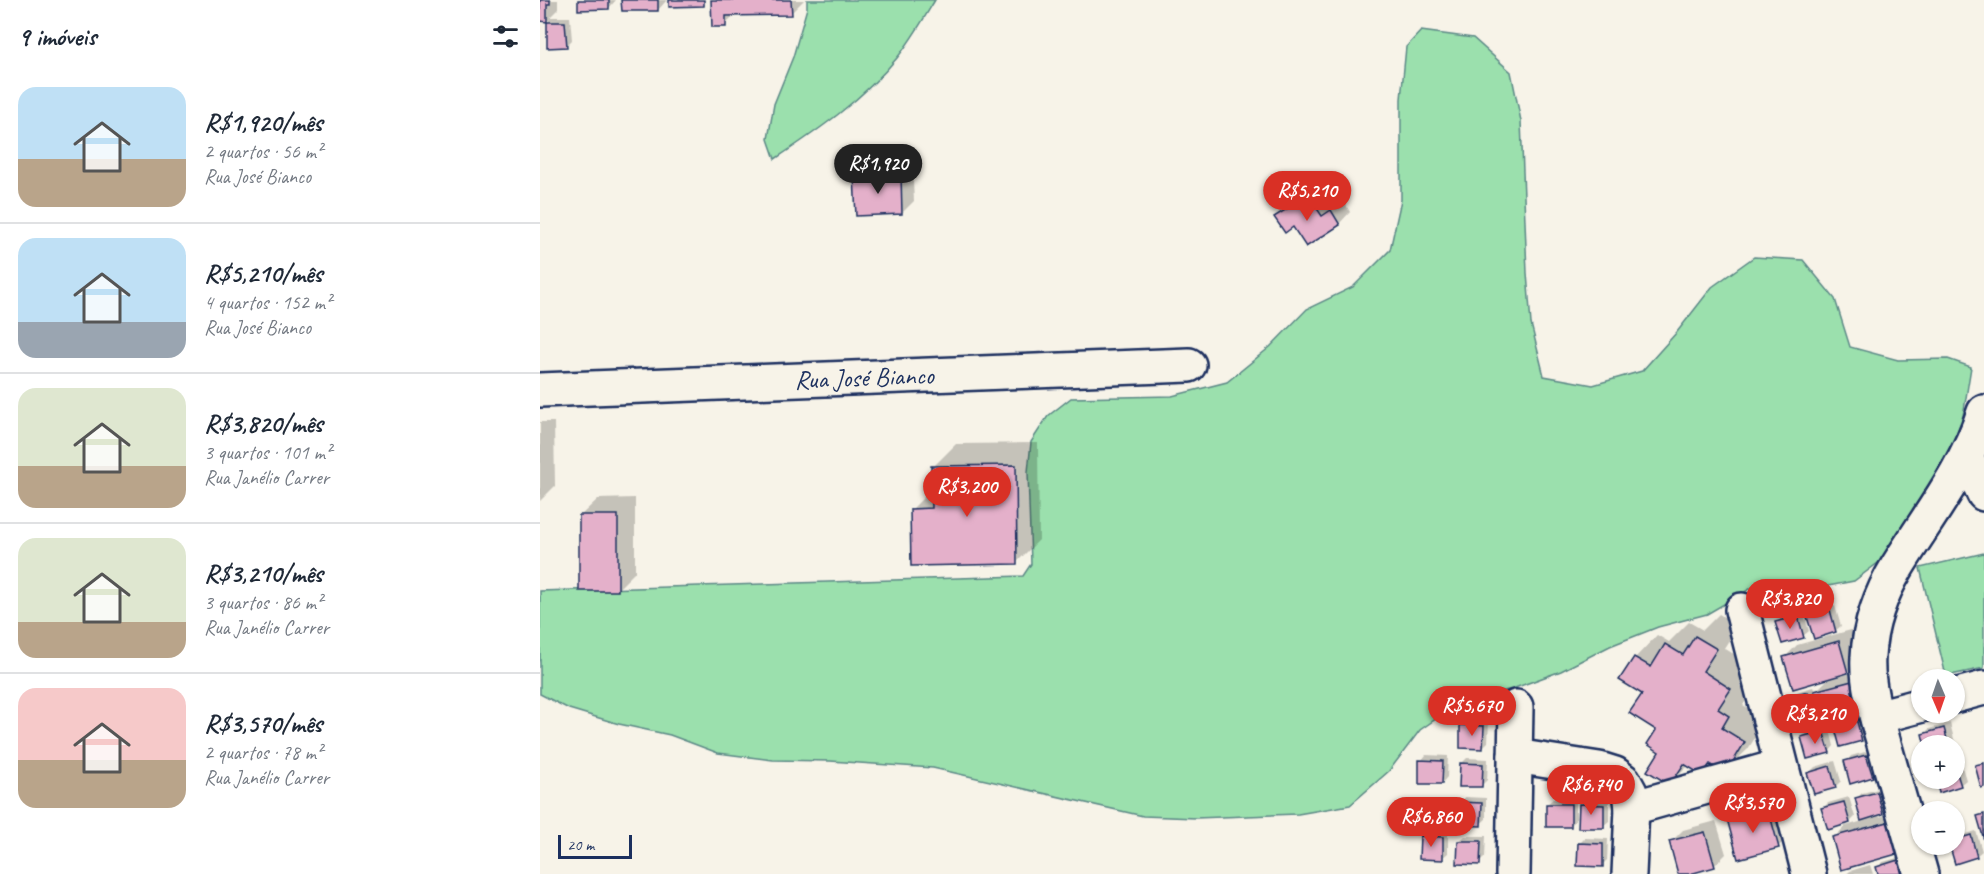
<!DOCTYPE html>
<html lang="pt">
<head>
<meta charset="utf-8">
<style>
	:root { --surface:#fff; --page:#f6f6f7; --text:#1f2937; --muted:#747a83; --line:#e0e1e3; --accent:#d93025 }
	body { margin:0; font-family:Caveat,sans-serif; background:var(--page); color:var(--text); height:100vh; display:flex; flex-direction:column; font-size:22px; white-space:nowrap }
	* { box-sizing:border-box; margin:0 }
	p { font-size:20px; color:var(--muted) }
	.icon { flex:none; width:33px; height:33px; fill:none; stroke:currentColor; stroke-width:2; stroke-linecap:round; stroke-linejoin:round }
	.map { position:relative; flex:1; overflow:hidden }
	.side { display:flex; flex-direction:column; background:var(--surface); width:540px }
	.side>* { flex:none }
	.needle { width:39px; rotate:178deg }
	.buttons { position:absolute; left:1371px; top:669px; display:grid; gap:12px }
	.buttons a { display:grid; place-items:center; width:54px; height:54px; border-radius:50%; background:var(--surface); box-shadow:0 2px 4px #0004; font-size:30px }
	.scale { position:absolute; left:18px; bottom:15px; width:74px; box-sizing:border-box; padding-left:6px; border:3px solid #1b2f5e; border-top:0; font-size:16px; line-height:21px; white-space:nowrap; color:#1b2f5e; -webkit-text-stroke:4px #f7f3e8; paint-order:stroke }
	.price { position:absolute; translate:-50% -51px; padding:0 14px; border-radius:21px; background:var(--accent); color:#fff; font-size:20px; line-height:39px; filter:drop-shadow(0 2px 3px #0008) }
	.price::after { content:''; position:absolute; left:50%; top:36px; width:18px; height:14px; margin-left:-9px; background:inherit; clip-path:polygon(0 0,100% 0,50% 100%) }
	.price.active { background:#222; color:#fff }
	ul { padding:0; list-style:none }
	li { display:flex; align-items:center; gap:18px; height:150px; padding:0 18px }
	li+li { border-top:2px solid var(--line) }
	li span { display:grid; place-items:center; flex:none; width:168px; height:120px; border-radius:18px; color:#555 }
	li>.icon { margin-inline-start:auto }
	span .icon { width:72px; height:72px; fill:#fffc; stroke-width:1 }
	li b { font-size:26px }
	h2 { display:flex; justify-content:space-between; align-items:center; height:72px; padding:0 18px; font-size:26px }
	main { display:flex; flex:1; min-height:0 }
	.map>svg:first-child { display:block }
	.green { fill:#9be0ad; stroke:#5b8886; stroke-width:1.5 }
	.shadow { fill:#0003 }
	.building { fill:#e4b0ca; stroke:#1b2f5e; stroke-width:1.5 }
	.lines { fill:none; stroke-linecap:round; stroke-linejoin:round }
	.minor-casing { stroke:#1b2f5e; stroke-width:38 }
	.minor { stroke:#f7f3e8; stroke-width:33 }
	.labels { text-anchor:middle; stroke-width:4.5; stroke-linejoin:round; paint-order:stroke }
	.street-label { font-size:26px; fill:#1b2f5e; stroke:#f7f3e8 }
</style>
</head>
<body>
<main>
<section class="side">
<h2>9 imóveis<svg class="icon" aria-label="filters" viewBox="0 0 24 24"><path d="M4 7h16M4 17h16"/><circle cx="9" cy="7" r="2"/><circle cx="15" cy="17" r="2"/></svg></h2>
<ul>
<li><span style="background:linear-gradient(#bfe0f5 60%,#b9a48a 0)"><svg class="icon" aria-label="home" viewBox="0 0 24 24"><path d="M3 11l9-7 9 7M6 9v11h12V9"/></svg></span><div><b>R$1,920/mês</b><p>2 quartos · 56 m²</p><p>Rua José Bianco</p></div></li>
<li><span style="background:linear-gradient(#bfe0f5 70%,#9aa5b1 0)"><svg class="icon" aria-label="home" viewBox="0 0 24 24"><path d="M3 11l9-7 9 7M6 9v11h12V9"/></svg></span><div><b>R$5,210/mês</b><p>4 quartos · 152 m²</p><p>Rua José Bianco</p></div></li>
<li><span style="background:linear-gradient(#dfe7d0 65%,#b9a48a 0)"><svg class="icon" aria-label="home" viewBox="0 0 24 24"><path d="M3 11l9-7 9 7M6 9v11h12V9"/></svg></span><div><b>R$3,820/mês</b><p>3 quartos · 101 m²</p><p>Rua Janélio Carrer</p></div></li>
<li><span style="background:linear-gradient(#dfe7d0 70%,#b9a48a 0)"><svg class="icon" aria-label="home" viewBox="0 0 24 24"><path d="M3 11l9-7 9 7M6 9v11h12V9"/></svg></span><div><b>R$3,210/mês</b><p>3 quartos · 86 m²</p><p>Rua Janélio Carrer</p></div></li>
<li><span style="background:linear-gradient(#f6c9c9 60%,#b9a48a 0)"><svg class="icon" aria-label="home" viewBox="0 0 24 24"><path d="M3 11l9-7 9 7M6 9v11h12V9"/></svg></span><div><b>R$3,570/mês</b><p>2 quartos · 78 m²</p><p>Rua Janélio Carrer</p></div></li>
</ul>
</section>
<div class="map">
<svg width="1444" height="874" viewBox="0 0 1444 874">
	<rect width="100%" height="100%" fill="#f7f3e8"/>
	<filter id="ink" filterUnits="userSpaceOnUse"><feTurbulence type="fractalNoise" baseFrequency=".0167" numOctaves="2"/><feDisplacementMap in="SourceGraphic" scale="12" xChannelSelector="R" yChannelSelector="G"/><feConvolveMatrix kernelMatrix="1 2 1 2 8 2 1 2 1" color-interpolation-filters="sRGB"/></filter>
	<g filter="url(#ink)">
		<g class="green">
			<path d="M267 0H395C383 20 371 41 357 58 323 99 279 130 235 159L228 139 234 104 253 57 267 8Z"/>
			<polygon points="881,31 933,38 971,72 981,121 987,273 991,324 1004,376 1053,385 1102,371 1137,332 1172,287 1214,257 1263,260 1295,299 1310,347 1358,360 1408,359 1431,367 1423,416 1405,464 1355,550 1314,581 1257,592 1213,587 1167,614 1118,627 1070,646 1021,671 972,689 922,701 880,730 849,771 810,805 758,814 656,818 603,816 393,768 290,761 233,760 178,753 130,735 79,724 29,709 0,694 0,591 483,576 491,564 488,472 491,442 508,416 531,398 632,396 687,382 730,347 767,309 813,287 850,250 861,200 861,99 866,47"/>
			<polygon points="1444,553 1444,668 1406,676 1380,568"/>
		</g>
		<g class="shadow">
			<polygon points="0,0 18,0 18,9 10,17 30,17 32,40 26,46 9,46 9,20 0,20"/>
			<polygon points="39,0 76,0 69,8"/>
			<polygon points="83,0 127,0 118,10"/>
			<polygon points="173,0 264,0 251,13 196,14 185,25"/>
			<polygon points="372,163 374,201 362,213 316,177 328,165"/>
			<polygon points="776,187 784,199 788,196 794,205 803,200 810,212 799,224 754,225 736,217 748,205"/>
			<polygon points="0,422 14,422 15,486 0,501"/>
			<polygon points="498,443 499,540 476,563 372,509 393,488 393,467 416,444"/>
			<polygon points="95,498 95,572 78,589 40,516 58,499"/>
			<polygon points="1295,606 1301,626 1295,631 1269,617 1275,612"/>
			<polygon points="1263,611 1269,631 1263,636 1237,622 1242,617"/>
			<polygon points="1179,614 1198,626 1184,648 1213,666 1200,686 1211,693 1203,705 1227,719 1208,749 1185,771 1172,763 1162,773 1149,765 1130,784 1121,751 1118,729 1104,694 1095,658 1117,635 1129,642 1149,622 1163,630"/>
			<polygon points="1311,630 1319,660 1304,675 1324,670 1329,690 1279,707 1273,713 1247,699 1253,693 1273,687 1275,692 1290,677 1245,657 1257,645"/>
			<polygon points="1321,714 1327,734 1322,739 1301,745 1295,725 1301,720"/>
			<polygon points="927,720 949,721 948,742 943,747 922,726"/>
			<polygon points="1410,723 1415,743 1413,746 1386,746 1383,735 1389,729"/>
			<polygon points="1289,726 1294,746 1289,752 1262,738 1268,732"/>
			<polygon points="1332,750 1337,770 1332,776 1306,762 1311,756"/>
			<polygon points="886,755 908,756 907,777 902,783 881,761"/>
			<polygon points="927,758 948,759 947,780 941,786 921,764"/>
			<polygon points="1420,760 1426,780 1420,785 1414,778 1414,761"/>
			<polygon points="1295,761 1301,781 1295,787 1269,773 1275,767"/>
			<polygon points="1342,788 1348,808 1339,817 1359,811 1368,841 1356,852 1294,838 1309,822 1283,808 1288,803 1309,797 1315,817 1306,826 1323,821 1316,799 1322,793"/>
			<polygon points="925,797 946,798 946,819 940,824 920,803"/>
			<polygon points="1239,797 1250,835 1238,847 1188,819 1200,807"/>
			<polygon points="1013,799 1036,800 1036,820 1030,826 1007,804"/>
			<polygon points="1046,799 1069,800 1069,821 1063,826 1040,805"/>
			<polygon points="1176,821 1186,854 1174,866 1140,874 1131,842 1143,830"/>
			<polygon points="887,831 908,832 908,853 902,858 882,837"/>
			<polygon points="1436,831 1442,851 1436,856 1414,844 1416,837"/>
			<polygon points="925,836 946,836 945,857 939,863 919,841"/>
			<polygon points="1045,838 1068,839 1067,860 1062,865 1039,844"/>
			<polygon points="1364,856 1369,874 1340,874 1338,867 1343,862"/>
			<polygon points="1330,865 1333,874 1307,874 1310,871"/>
		</g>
		<g class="building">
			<polygon points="0,0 10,0 10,4 7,4 7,22 0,21"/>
			<polygon points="38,0 69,0 69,9 38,10"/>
			<polygon points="81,0 118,0 118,11 82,11"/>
			<polygon points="129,0 164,0 164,6 129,7"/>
			<polygon points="171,0 251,0 252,15 186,16 186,27 172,27"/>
			<polygon points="7,22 25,22 27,47 7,48"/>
			<polygon points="361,174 362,214 316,216 314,176"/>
			<polygon points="764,198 772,210 776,207 782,216 791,210 800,225 766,247 753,227 745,233 734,217"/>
			<polygon points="476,465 477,564 371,566 370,509 392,508 391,466"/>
			<rect x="39" y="515" width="39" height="76"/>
			<polygon points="1290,610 1296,632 1274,639 1267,617"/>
			<polygon points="1258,616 1264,638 1242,644 1235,622"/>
			<polygon points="1155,636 1177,649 1163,671 1191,689 1178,709 1189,716 1182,728 1205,742 1186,773 1170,764 1162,775 1144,764 1130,785 1107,771 1119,752 1107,744 1116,730 1089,713 1102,694 1079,680 1094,657 1111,667 1125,644 1143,655"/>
			<polygon points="1299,641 1308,673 1253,689 1243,657"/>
			<polygon points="1312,681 1318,703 1280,714 1274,691"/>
			<polygon points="1268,692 1274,714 1252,721 1246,698"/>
			<polygon points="1316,718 1322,741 1300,747 1294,725"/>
			<polygon points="920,725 944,726 943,749 920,748"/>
			<polygon points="1404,728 1409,746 1385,746 1382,734"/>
			<polygon points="1283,731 1290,753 1267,759 1261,737"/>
			<polygon points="1326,755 1333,777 1310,784 1304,761"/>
			<polygon points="879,760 903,761 902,784 879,784"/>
			<polygon points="920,763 943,764 942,787 919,787"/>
			<polygon points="1444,763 1444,787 1441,788 1435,765"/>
			<polygon points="1414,764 1421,786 1399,793 1395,778 1414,778"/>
			<polygon points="1290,766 1296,788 1274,794 1267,773"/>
			<polygon points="1337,792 1343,814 1321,821 1315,798"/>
			<polygon points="918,802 942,803 941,826 918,825"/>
			<polygon points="1304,802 1310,823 1288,830 1281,808"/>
			<rect x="1006" y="804" width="25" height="23"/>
			<polygon points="1039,804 1064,805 1064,828 1038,828"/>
			<polygon points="1228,808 1239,848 1198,859 1187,819"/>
			<polygon points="1444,814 1444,840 1437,816"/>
			<polygon points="1348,822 1357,854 1301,870 1292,837"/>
			<polygon points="1165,832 1175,867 1150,874 1138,874 1129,841"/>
			<polygon points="1431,835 1437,857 1415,864 1409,844 1414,844 1414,840"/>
			<polygon points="880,836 903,837 903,860 879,859"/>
			<polygon points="918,841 941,841 940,865 917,864"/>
			<polygon points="1038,843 1063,844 1063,867 1037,866"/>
			<polygon points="1358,860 1362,874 1338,874 1336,867"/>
		</g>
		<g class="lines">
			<defs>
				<g id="minor">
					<polyline points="0,390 649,365"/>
					<polyline points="1426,456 1444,494"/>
					<polyline points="1202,610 1269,874"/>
					<polyline points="1414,696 1444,688"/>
					<polyline points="1337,717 1382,705"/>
					<polyline points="975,756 1059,769 1075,774 1084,781 1090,792 1092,808 1089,874"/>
					<polyline points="1092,808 1241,766"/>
					<polyline points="973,874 976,707"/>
					<path d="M1381 874C1369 833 1358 792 1346 751 1338 721 1326 688 1328 657 1329 626 1341 593 1357 567 1388 516 1426 469 1444 412"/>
				</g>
			</defs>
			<use href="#minor" class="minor-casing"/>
			<use href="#minor" class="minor"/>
		</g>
	</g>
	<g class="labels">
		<g class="street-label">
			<text transform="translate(324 377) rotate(-2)" y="9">Rua José Bianco</text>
		</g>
	</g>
</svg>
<div class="buttons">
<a><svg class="needle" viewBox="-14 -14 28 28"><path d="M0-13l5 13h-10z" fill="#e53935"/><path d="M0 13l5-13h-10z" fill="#747a83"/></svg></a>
<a>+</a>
<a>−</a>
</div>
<div class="scale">20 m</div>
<b class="price active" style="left:338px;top:195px">R$1,920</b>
<b class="price" style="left:767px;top:222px">R$5,210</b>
<b class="price" style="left:427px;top:518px">R$3,200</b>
<b class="price" style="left:1250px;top:630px">R$3,820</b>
<b class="price" style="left:932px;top:737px">R$5,670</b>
<b class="price" style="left:1275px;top:745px">R$3,210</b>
<b class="price" style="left:1051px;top:816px">R$6,740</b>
<b class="price" style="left:1213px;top:834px">R$3,570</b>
<b class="price" style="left:891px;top:848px">R$6,860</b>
</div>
</main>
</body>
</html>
